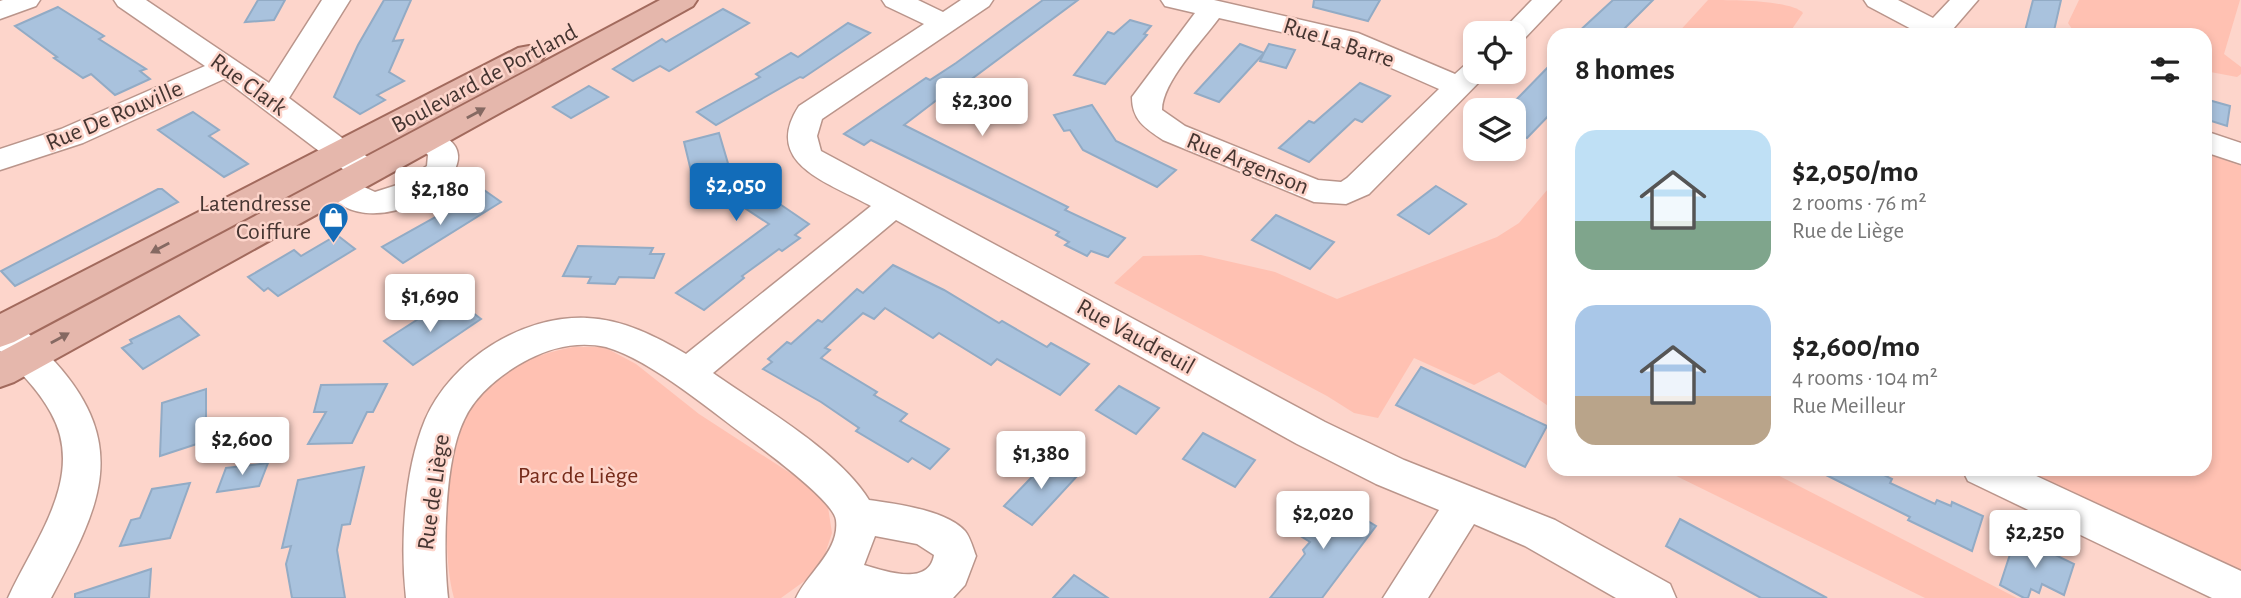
<!DOCTYPE html>
<html lang="en">
<head>
<meta charset="utf-8">
<style>
	:root { --surface:#fff; --page:#f6f6f6; --text:#222; --muted:#767676; --accent:#126cb9 }
	body { margin:0; font-family:"Alegreya Sans",sans-serif; background:var(--page); color:var(--text); height:100vh; display:flex; flex-direction:column; font-size:26px; white-space:nowrap }
	* { box-sizing:border-box; margin:0 }
	p { font-size:23px; color:var(--muted) }
	.icon { flex:none; width:38px; height:38px; fill:none; stroke:currentColor; stroke-width:2; stroke-linecap:round; stroke-linejoin:round }
	.map { position:relative; flex:1; overflow:hidden }
	.side { position:absolute; left:1547px; top:28px; width:665px; height:448px; display:flex; flex-direction:column; background:var(--surface); border-radius:21px; box-shadow:0 4px 10px #0003 }
	.side>* { flex:none }
	.fabs { position:absolute; left:1463px; top:21px; display:grid; gap:14px }
	.fabs a { display:grid; place-items:center; width:63px; height:63px; border-radius:14px; background:var(--surface); box-shadow:0 4px 10px #0003; font-size:35px }
	.price { position:absolute; translate:-50% -60px; padding:0 16px; border-radius:7px; background:#fff; color:#222; font-size:23px; line-height:46px; filter:drop-shadow(0 2px 4px #0008) }
	.price::after { content:''; position:absolute; left:50%; top:42px; width:21px; height:16px; margin-left:-10px; background:inherit; clip-path:polygon(0 0,100% 0,50% 100%) }
	.price.selected { background:var(--accent); color:#fff }
	ul { padding:0; list-style:none }
	li { display:flex; align-items:center; gap:21px; height:175px; padding:0 28px }
	li span { display:grid; place-items:center; flex:none; width:196px; height:140px; border-radius:21px; color:#555 }
	li>.icon { margin-inline-start:auto }
	span .icon { width:84px; height:84px; fill:#fffc; stroke-width:1 }
	li b { font-size:30px }
	h2 { display:flex; justify-content:space-between; align-items:center; height:84px; padding:0 28px; font-size:30px }
	.map>svg:first-child { display:block }
	.green { fill:#ffc1b2 }
	.building { fill:#a9c2dd; stroke:#92abc5; stroke-width:2 }
	.lines { fill:none; stroke-linecap:round; stroke-linejoin:round }
	.minor-casing { stroke:#ba958b; stroke-width:3 }
	.major-casing { stroke:#a26a5d; stroke-width:4 }
	.minor { fill:#fff; fill-rule:evenodd }
	.major { fill:#e5b7ac; fill-rule:evenodd }
	.oneway { fill:#856962 }
	.labels { text-anchor:middle; stroke-width:5; stroke-linejoin:round; paint-order:stroke }
	.street-label { font-size:24px; fill:#453531; stroke:#fdd5cb }
	.poi-label { font-size:24px; fill:#453531; stroke:#fdd5cb; text-anchor:end }
	.park-label { font-size:24px; fill:#762b1a; stroke:#fdd5cb }
</style>
</head>
<body>
<div class="map">
<svg width="2241" height="598" viewBox="0 0 2241 598">
	<rect width="100%" height="100%" fill="#fdd5cb"/>
	<g class="green">
		<path d="M1708 0C1731 0 1791 0 1803 13L1788 35H1676Z"/>
		<polygon points="2079,0 2240,0 2224,54 2241,67 2241,74 2237,77 2205,71 2205,35 2076,35 2068,23"/>
		<polygon points="2205,153 2241,166 2241,577 2014,469 2205,469"/>
		<polygon points="1554,182 1554,410 1499,372 1474,385 1414,358 1378,418 1354,413 1327,396 1114,283 1143,256 1201,255 1275,272 1337,299 1497,237 1519,223"/>
		<path d="M573 347H604L636 364 699 414 807 484 828 507 832 533 825 554 806 580 781 598H454C440 549 446 441 476 399 498 368 537 354 573 347Z"/>
		<polygon points="1662,469 1766,469 2017,598 1925,598"/>
	</g>
	<g class="building">
		<polygon points="258,0 285,0 274,20 245,22"/>
		<polygon points="384,0 411,0 393,41 403,40 389,72 404,81 377,95 385,100 360,114 334,97 358,45"/>
		<polygon points="1043,0 1078,0 946,98 942,96 904,125 1068,207 1065,210 1125,238 1108,257 1091,251 1087,256 1065,245 1069,242 1056,235 1059,232 992,199 871,140 864,145 844,134 926,78 930,80 956,63"/>
		<polygon points="1314,0 1380,0 1368,21 1313,7"/>
		<polygon points="1613,0 1653,0 1618,35 1575,35"/>
		<polygon points="2033,0 2061,0 2053,35 2024,35"/>
		<polygon points="58,7 104,36 99,39 146,69 140,71 150,79 115,95 91,74 83,78 54,58 57,57 15,26"/>
		<polygon points="723,9 749,23 669,71 660,66 633,81 613,69 662,39 666,42"/>
		<polygon points="1130,20 1151,26 1144,34 1147,35 1105,84 1074,75 1108,32 1114,34"/>
		<polygon points="848,23 870,33 803,78 800,77 716,125 697,112 760,77 756,74 791,53 798,57"/>
		<polygon points="1240,44 1264,53 1269,44 1295,50 1286,68 1260,61 1264,53 1219,102 1195,93"/>
		<polygon points="1554,61 1554,110 1527,138 1514,132 1514,102"/>
		<polygon points="1360,83 1390,96 1362,122 1355,119 1309,162 1279,148 1309,121 1314,123"/>
		<polygon points="589,86 608,97 571,118 553,107"/>
		<polygon points="2205,99 2230,106 2227,126 2205,119"/>
		<polygon points="1092,105 1116,141 1176,170 1157,187 1083,150 1070,130 1064,131 1054,115"/>
		<polygon points="193,112 219,130 209,136 248,164 224,177 158,130"/>
		<polygon points="719,133 730,170 809,224 795,235 800,238 782,251 779,249 742,276 744,278 704,310 676,293 769,224 699,178 693,179 684,142"/>
		<polygon points="1436,186 1466,204 1429,234 1398,215"/>
		<polygon points="158,189 162,189 178,202 15,286 1,271"/>
		<polygon points="484,190 501,202 403,263 382,247"/>
		<polygon points="1276,215 1334,242 1310,269 1252,240"/>
		<polygon points="337,235 355,249 278,296 268,288 264,291 248,277 294,250 301,256"/>
		<polygon points="578,246 653,248 650,254 664,254 654,278 619,277 615,284 588,283 591,277 563,276"/>
		<polygon points="893,265 944,290 999,323 1002,321 1047,347 1051,343 1089,364 1060,395 997,359 991,365 939,333 933,338 885,308 874,319 863,313 825,348 830,350 821,358 877,392 874,395 907,414 900,421 949,449 930,469 912,458 908,462 856,431 859,428 821,402 763,369 772,362 768,359 787,342 791,344 818,320 822,322 857,289 863,293"/>
		<polygon points="464,306 481,319 413,365 384,341 434,309 446,318"/>
		<polygon points="179,316 199,335 143,369 122,348 132,343 130,340"/>
		<polygon points="1421,367 1547,426 1525,467 1396,405"/>
		<polygon points="387,384 373,412 367,412 352,443 308,444 326,412 314,412 321,385"/>
		<polygon points="1119,386 1159,408 1136,434 1096,410"/>
		<polygon points="206,389 206,441 160,456 162,403"/>
		<polygon points="1203,433 1255,460 1235,487 1183,459"/>
		<polygon points="1051,457 1079,474 1032,525 1004,506"/>
		<polygon points="268,463 259,486 217,492 226,468"/>
		<polygon points="364,467 350,524 342,525 337,550 345,598 292,598 286,564 291,546 282,548 298,480"/>
		<polygon points="1814,469 1872,469 1892,479 1890,483 1935,504 1937,500 1951,506 1952,502 1983,516 1972,551 1908,520 1910,517"/>
		<polygon points="190,483 170,538 120,546 131,520 140,518 152,489"/>
		<polygon points="1301,504 1330,522 1343,506 1376,526 1322,598 1270,598 1305,554 1303,550 1310,542 1283,525"/>
		<polygon points="1680,519 1827,598 1761,598 1666,546"/>
		<polygon points="2016,536 2074,564 2064,595 2042,584 2039,593 2031,589 2028,598 2024,598 2000,585"/>
		<polygon points="151,569 149,598 75,598 75,594"/>
		<polygon points="1074,575 1108,598 1053,598"/>
	</g>
	<g class="lines">
		<defs>
			<g id="minor">
				<polygon points="3,0 40,0 36,6 0,19 0,1"/>
				<polygon points="114,0 146,0 269,83 322,0 350,0 289,98 378,165 383,172 378,179 367,182 356,179 224,79 83,143 0,170 0,149 61,129 205,66 118,6"/>
				<path d="M882 0H918L943 12 961 0H993L989 6 822 119 817 136 821 151 1325 422 1404 460 1555 520 1670 584 1676 598H1616L1525 546 1474 524 1428 598H1383L1439 510 1376 484 1297 444 896 220 713 373C761 407 839 451 869 500 896 504 946 510 965 531 970 537 973 548 976 556L965 585 953 598H796C807 573 840 551 836 520 834 502 773 457 756 444 716 415 652 360 606 347 579 341 552 347 529 359 504 372 476 393 464 420 444 461 443 552 448 598H406C400 544 404 471 425 420 451 360 522 315 587 318 622 319 657 337 686 354L871 206C830 183 761 164 799 106L924 24 886 6ZM875 536 917 544 934 555C929 587 884 571 864 565Z"/>
				<path d="M1161 0H1214L1358 33 1455 74 1465 65 1475 62V72H1489L1369 194 1346 204 1314 202 1163 140C1145 128 1132 120 1132 97L1195 13 1165 6ZM1219 18 1339 45 1439 89 1347 178 1341 182 1318 180 1185 126 1162 110C1162 82 1202 41 1219 18Z"/>
				<polygon points="1532,0 1561,0 1524,39 1514,41 1514,33 1500,33"/>
				<polygon points="1864,0 1898,0 1933,18 1950,0 1978,0 1953,29 1957,35 1915,35 1917,32 1868,6"/>
				<path d="M428 130C522 155 370 262 324 187L329 179 340 176 375 192 397 185 427 166 428 155 413 140 417 133Z"/>
				<polygon points="2205,131 2241,143 2241,164 2205,152"/>
				<path d="M3 318C24 324 40 346 55 362 132 447 98 510 51 598H8C33 542 87 477 51 413 38 389 18 370 0 351V319Z"/>
				<polygon points="1962,469 2021,469 2241,571 2241,598 2212,598 1968,481"/>
			</g>
			<g id="major">
				<polygon points="660,0 697,0 693,6 14,382 0,387 0,352"/>
				<polygon points="529,46 540,48 545,55 540,62 14,342 0,347 0,314 518,48"/>
			</g>
		</defs>
		<use href="#minor" class="minor-casing"/>
		<use href="#major" class="major-casing"/>
		<use href="#minor" class="minor"/>
		<use href="#major" class="major"/>
	</g>
	<defs><path id="oneway-solid" d="M-6-.8H1V-3.2L6.5 0L1 3.2V.8H-6Z" transform="scale(1.75)"/></defs>
	<g class="oneway">
		<use href="#oneway-solid" transform="translate(476 113) rotate(-29)"/>
		<use href="#oneway-solid" transform="translate(160 248) rotate(152)"/>
		<use href="#oneway-solid" transform="translate(60 338) rotate(-29)"/>
	</g>
	<defs>
		<symbol id="shop-pin" viewBox="-11 -11 22 30"><path d="M0 17L-7.5 6A9.5 9.5 0 1 1 7.5 6Z" fill="#126cb9" stroke="#fdd5cb"/><path d="M-5-2.5h2.3a2.7 3.5 0 0 1 5.4 0H5L5.5 6h-11ZM-1.5-2.5h3a1.5 2.3 0 0 0-3 0Z" fill="#fff"/></symbol>
	</defs>
	<g fill-rule="evenodd">
		<use href="#shop-pin" x="316" y="200" width="35" height="47"/>
	</g>
	<g class="labels">
		<g class="street-label">
			<text transform="translate(1339 42) rotate(18)" y="8">Rue La Barre</text>
			<text transform="translate(484 78) rotate(-28)" y="8">Boulevard de Portland</text>
			<text transform="translate(249 84) rotate(36)" y="8">Rue Clark</text>
			<text transform="translate(114 115) rotate(-23)" y="8">Rue De Rouville</text>
			<text transform="translate(1248 163) rotate(22)" y="8">Rue Argenson</text>
			<text transform="translate(1136 336) rotate(29)" y="8">Rue Vaudreuil</text>
			<text transform="translate(433 492) rotate(-82)" y="8">Rue de Liège</text>
		</g>
		<g class="poi-label">
			<text x="311" y="211">Latendresse<tspan x="311" dy="28">Coiffure</tspan></text>
		</g>
		<g class="park-label">
			<text x="578" y="483">Parc de Liège</text>
		</g>
	</g>
</svg>
<div class="fabs">
<a><svg class="icon" aria-label="locate" viewBox="0 0 24 24"><circle cx="12" cy="12" r="6"/><path d="M12 2v4M12 18v4M2 12h4M18 12h4"/></svg></a>
<a><svg class="icon" aria-label="layers" viewBox="0 0 24 24"><path d="M12 4l9 5-9 5-9-5zM3 14l9 5 9-5"/></svg></a>
</div>
<b class="price" style="left:982px;top:138px">$2,300</b>
<b class="price selected" style="left:736px;top:223px">$2,050</b>
<b class="price" style="left:440px;top:227px">$2,180</b>
<b class="price" style="left:430px;top:334px">$1,690</b>
<b class="price" style="left:242px;top:477px">$2,600</b>
<b class="price" style="left:1041px;top:491px">$1,380</b>
<b class="price" style="left:1323px;top:551px">$2,020</b>
<b class="price" style="left:2035px;top:570px">$2,250</b>
<section class="side">
<h2>8 homes<svg class="icon" aria-label="filters" viewBox="0 0 24 24"><path d="M4 7h16M4 17h16"/><circle cx="9" cy="7" r="2"/><circle cx="15" cy="17" r="2"/></svg></h2>
<ul>
<li><span style="background:linear-gradient(#bfe0f5 65%,#7fa58c 0)"><svg class="icon" aria-label="home" viewBox="0 0 24 24"><path d="M3 11l9-7 9 7M6 9v11h12V9"/></svg></span><div><b>$2,050/mo</b><p>2 rooms · 76 m²</p><p>Rue de Liège</p></div></li>
<li><span style="background:linear-gradient(#a9c7e8 65%,#b9a48a 0)"><svg class="icon" aria-label="home" viewBox="0 0 24 24"><path d="M3 11l9-7 9 7M6 9v11h12V9"/></svg></span><div><b>$2,600/mo</b><p>4 rooms · 104 m²</p><p>Rue Meilleur</p></div></li>
</ul>
</section>
</div>
</body>
</html>
